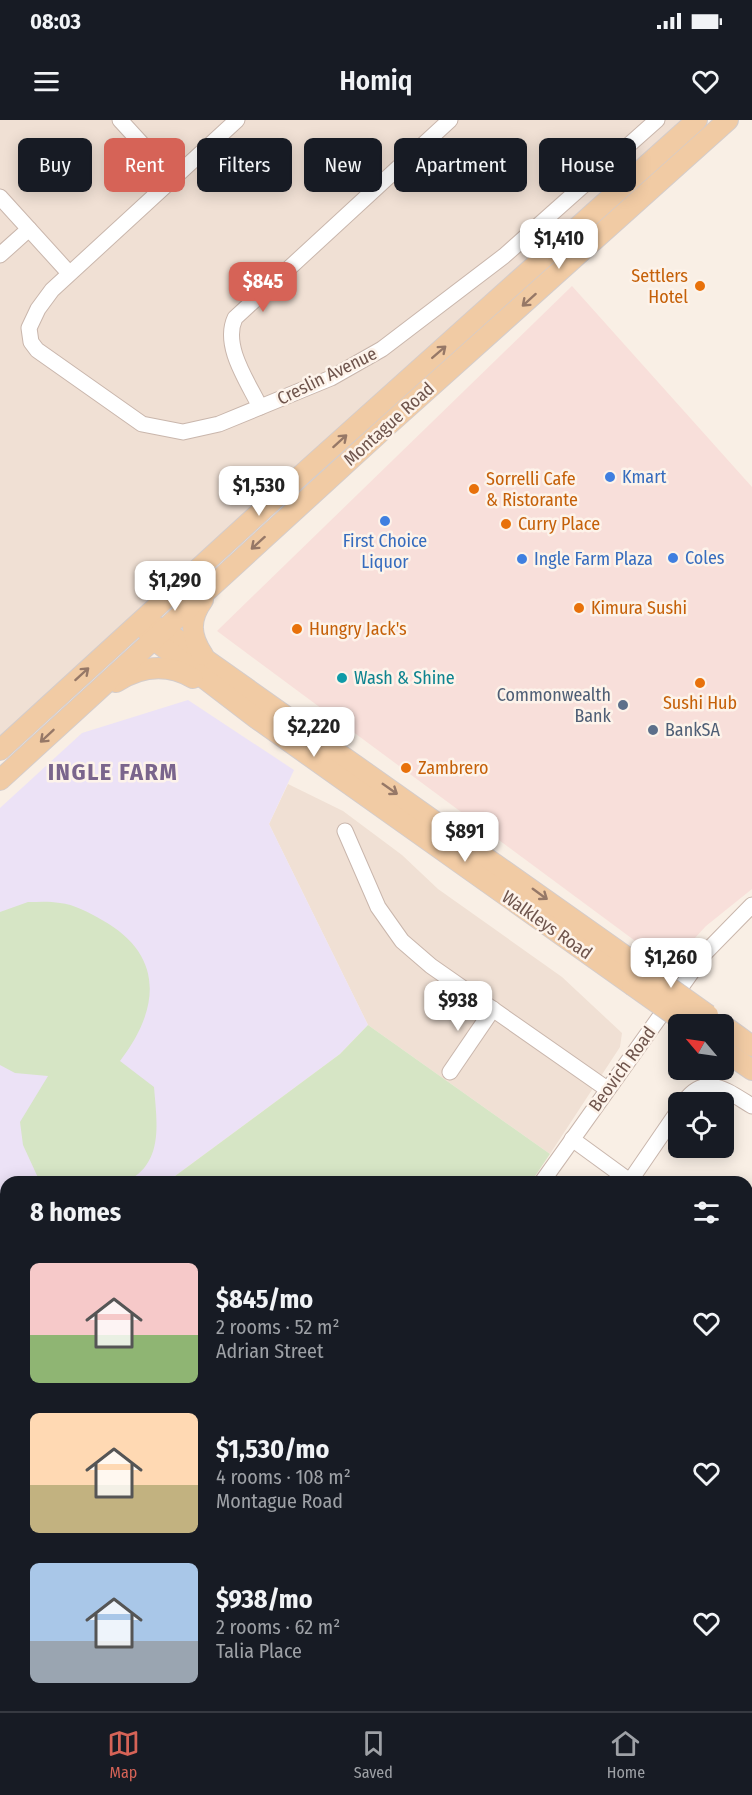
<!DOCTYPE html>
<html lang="en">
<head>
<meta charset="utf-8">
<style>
	:root { --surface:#171b24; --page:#242831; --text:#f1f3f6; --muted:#9ea1a6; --line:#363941; --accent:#d66357 }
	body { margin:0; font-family:"Fira Sans Condensed",sans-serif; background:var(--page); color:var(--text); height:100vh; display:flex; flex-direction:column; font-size:22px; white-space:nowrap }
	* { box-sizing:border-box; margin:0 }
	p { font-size:20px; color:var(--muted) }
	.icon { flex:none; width:33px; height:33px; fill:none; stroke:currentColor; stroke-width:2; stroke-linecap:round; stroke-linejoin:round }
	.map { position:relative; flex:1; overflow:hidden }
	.sheet { position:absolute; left:0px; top:1056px; width:753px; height:536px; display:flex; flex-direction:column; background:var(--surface); border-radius:18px 18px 0 0; box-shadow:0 3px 15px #0003 }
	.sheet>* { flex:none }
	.guide { position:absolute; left:18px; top:18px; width:717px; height:54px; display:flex; gap:12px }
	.needle { width:39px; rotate:299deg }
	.tools { position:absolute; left:668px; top:894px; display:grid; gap:12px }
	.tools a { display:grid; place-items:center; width:66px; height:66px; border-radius:9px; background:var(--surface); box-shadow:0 3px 15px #0003; font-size:30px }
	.price { position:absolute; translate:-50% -51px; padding:0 14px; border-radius:12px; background:#fff; color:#222; font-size:20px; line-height:39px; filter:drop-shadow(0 2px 3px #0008) }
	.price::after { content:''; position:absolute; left:50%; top:36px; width:18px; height:14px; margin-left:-9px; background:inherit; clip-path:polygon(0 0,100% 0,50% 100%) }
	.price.active { background:var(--accent); color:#fff }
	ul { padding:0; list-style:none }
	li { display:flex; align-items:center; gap:18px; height:150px; padding:0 30px }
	li span { display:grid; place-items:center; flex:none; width:168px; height:120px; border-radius:9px; color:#555 }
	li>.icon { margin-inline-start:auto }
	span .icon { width:72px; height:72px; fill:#fffc; stroke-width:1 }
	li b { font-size:26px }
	h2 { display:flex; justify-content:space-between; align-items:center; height:72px; padding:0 30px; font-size:26px }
	.chip { padding:0 21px; border-radius:9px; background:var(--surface); box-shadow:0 3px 15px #0003; font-size:21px; line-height:54px }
	.chip.active { background:var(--accent); color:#fff }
	.status { display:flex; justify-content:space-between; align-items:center; height:42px; padding:0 30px; background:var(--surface); direction:ltr }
	.status svg { height:16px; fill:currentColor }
	header { display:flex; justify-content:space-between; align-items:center; height:78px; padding:0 30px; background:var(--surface); font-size:27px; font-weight:600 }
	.tabs { display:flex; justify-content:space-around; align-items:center; height:84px; border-top:2px solid var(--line); background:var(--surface); font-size:16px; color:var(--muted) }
	.tabs a { display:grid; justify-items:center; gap:3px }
	.tabs .active { color:var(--accent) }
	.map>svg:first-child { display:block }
	.residential { fill:#f0e0d4 }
	.commercial { fill:#f8dfda }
	.education { fill:#ece2f6 }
	.green { fill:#d6e5c5 }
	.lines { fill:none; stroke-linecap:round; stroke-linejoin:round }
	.minor-casing { stroke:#c9b6ac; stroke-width:17 }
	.major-casing { stroke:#d4ccca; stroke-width:22 }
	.minor { stroke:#fff; stroke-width:15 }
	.major { stroke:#f1cba4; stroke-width:20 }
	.major-bridge-casing { stroke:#d4ccca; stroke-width:22; stroke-linecap:butt }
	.major-bridge { stroke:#f1cba4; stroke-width:20 }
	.oneway { stroke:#967867 }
	.food-dot { fill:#e8710a; stroke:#fdf3ea; stroke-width:2 }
	.shop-dot { fill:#3f7fe0; stroke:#fdf3ea; stroke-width:2 }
	.culture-dot { fill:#0f9aa8; stroke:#fdf3ea; stroke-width:2 }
	.service-dot { fill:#5c6f8a; stroke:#fdf3ea; stroke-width:2 }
	.labels { text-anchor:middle; stroke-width:5; stroke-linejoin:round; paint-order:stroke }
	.food-label { font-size:18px; fill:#c56008; stroke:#fdf3ea; text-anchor:start }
	.street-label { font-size:18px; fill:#6f554d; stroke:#fdf3ea }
	.shop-label { font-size:18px; fill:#366cbe; stroke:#fdf3ea; text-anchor:start }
	.culture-label { font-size:18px; fill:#0d838f; stroke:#fdf3ea; text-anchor:start }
	.service-label { font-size:18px; fill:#4e5e75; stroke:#fdf3ea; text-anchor:end }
	.district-label { font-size:24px; font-weight:bold; letter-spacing:1.5px; fill:#7a658c; stroke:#fdf3ea }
</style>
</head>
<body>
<div class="status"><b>08:03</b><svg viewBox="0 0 49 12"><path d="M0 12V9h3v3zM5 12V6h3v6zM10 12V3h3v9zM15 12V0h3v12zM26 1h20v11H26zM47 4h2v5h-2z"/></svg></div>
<header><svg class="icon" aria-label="menu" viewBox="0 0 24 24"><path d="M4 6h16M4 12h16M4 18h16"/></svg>Homiq<svg class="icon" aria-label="heart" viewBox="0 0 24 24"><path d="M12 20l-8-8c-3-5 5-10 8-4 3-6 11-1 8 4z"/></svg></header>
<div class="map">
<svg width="752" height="1591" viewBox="0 0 752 1591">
	<rect width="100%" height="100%" fill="#f9efe5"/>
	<g class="residential">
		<polygon points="0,0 697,0 0,630"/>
		<polygon points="288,664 343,691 402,735 438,769 562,857 622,913 620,927 550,1034 368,905 269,704"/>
	</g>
	<polygon class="commercial" points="572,166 752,367 752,769 706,806 669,846 217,511"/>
	<polygon class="education" points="188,580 294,650 269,704 368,905 340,934 167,1062 6,1062 6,1181 0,1186 0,688 82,613"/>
	<g class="green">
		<path d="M28 782C38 782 49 781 60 783 73 784 90 793 102 800 165 835 160 889 120 941L154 967C157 1004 164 1043 126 1062H40L23 1025 20 1002 48 956 15 953 0 945V792Z"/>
		<polygon points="368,905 550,1034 531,1062 167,1062 340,934"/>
		<polygon points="6,1181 6,1480 0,1473 0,1186"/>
	</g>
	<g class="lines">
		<defs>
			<g id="minor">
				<polyline points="120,0 173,58"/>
				<polyline points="237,0 52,170 38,189 29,208 31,222 37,230 142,304 183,312 219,304 331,258 382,229 504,136 657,0"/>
				<polyline points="0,77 69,153"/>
				<polyline points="0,135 29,109"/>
				<path d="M260 287C248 262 222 226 235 198L450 0"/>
				<polyline points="345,711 378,787 402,821 431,846 607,969"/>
				<polyline points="450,952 493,889"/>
				<path d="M684 982C706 952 727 971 752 986"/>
				<polyline points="572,1019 631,1062"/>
				<polyline points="630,1061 678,991"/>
				<polyline points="542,1062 706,832 752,785"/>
				<polyline points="747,1144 752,1147"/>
				<polyline points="747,1311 752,1315"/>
				<polyline points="747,1460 752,1449"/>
				<polyline points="0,1489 6,1497"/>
				<polyline points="747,1493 752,1497"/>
				<polyline points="246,1586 256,1591"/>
				<polyline points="578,1586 581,1591"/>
				<polyline points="660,1586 662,1591"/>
				<polyline points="105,1591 109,1586"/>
				<polyline points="528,1591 536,1586"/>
			</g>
			<g id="major">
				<polyline points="152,505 164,510 642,848"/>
				<polyline points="147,511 153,519 256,598 632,865"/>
				<path d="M203 535C190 516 189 499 203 480"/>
				<path d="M116 562C141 546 167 543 193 558"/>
				<polyline points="0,630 269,384 697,0"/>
				<polyline points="0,660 387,306 728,0"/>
				<polyline points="723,905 752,926"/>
				<polyline points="723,930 752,950"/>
			</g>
		</defs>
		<use href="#minor" class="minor-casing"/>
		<use href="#major" class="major-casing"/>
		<use href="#minor" class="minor"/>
		<use href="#major" class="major"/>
		<defs>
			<g id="major-bridge">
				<polyline points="642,848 708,895"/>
				<polyline points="632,865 687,904"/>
			</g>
		</defs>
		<use href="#major-bridge" class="major-bridge-casing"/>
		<use href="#major-bridge" class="major-bridge"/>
	</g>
	<defs><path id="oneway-shaft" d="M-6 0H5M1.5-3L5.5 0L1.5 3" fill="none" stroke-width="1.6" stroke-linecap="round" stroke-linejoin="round" transform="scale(1.5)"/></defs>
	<g class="oneway">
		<use href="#oneway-shaft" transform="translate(529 180) rotate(138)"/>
		<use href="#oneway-shaft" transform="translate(439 232) rotate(-41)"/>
		<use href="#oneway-shaft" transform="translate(340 321) rotate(-42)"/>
		<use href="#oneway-shaft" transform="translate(258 423) rotate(138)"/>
		<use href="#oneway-shaft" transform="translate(82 554) rotate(-42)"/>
		<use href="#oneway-shaft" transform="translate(47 616) rotate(137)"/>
		<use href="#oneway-shaft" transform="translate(390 669) rotate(35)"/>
		<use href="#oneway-shaft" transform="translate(540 774) rotate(36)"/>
	</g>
	<g class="food-dot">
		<circle cx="700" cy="166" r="6"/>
		<circle cx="474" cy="369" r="6"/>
		<circle cx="506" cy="404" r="6"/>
		<circle cx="579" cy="488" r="6"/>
		<circle cx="297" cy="509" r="6"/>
		<circle cx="700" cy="563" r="6"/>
		<circle cx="406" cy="648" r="6"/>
	</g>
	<g class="shop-dot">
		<circle cx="610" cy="357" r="6"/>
		<circle cx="385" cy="401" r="6"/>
		<circle cx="673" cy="438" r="6"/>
		<circle cx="522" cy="439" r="6"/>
	</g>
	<circle class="culture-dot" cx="342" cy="558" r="6"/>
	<g class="service-dot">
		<circle cx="623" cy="585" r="6"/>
		<circle cx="653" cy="610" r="6"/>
	</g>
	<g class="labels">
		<g class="food-label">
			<text x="688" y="162" text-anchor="end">Settlers<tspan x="688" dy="21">Hotel</tspan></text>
			<text x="486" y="365">Sorrelli Cafe<tspan x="486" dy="21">&amp; Ristorante</tspan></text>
			<text x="518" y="410">Curry Place</text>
			<text x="591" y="494">Kimura Sushi</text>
			<text x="309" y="515">Hungry Jack's</text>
			<text x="700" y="589" text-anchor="middle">Sushi Hub</text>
			<text x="418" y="654">Zambrero</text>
		</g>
		<g class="street-label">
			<text transform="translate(327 256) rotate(-26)" y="6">Creslin Avenue</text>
			<text transform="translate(389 304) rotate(-42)" y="6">Montague Road</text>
			<text transform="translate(547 805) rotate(35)" y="6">Walkleys Road</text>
			<text transform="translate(622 949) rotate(-54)" y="6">Beovich Road</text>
		</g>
		<g class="shop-label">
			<text x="622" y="363">Kmart</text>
			<text x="385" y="427" text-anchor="middle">First Choice<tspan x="385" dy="21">Liquor</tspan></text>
			<text x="685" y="444">Coles</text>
			<text x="534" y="445">Ingle Farm Plaza</text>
		</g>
		<g class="culture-label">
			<text x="354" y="564">Wash &amp; Shine</text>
		</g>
		<g class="service-label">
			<text x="611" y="581">Commonwealth<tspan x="611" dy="21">Bank</tspan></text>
			<text x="665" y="616" text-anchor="start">BankSA</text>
		</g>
		<g class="district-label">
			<text x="113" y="660">INGLE FARM</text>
		</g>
	</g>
</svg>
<div class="tools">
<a><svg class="needle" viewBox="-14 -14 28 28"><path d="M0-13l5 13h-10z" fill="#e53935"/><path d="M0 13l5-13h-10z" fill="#9ea1a6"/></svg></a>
<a><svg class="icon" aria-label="locate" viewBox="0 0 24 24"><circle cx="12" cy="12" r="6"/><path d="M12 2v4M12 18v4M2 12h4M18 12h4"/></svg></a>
</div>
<b class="price" style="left:559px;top:150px">$1,410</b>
<b class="price active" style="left:263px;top:193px">$845</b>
<b class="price" style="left:259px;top:397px">$1,530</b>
<b class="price" style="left:175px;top:492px">$1,290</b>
<b class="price" style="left:314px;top:638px">$2,220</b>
<b class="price" style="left:465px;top:743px">$891</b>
<b class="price" style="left:671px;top:869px">$1,260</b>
<b class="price" style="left:458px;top:912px">$938</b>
<div class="guide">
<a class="chip">Buy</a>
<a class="chip active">Rent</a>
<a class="chip">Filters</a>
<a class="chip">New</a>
<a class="chip">Apartment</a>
<a class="chip">House</a>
</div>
<section class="sheet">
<h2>8 homes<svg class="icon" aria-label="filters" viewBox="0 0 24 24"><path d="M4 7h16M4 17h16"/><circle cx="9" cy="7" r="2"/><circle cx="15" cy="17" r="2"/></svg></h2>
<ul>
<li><span style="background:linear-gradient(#f6c9c9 60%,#8fb573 0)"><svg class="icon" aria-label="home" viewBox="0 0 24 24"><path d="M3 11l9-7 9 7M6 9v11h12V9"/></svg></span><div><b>$845/mo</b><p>2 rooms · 52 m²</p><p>Adrian Street</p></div><svg class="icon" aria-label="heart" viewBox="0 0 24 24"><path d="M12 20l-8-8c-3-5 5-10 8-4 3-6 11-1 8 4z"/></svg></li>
<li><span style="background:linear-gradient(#ffd9b3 60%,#c2b280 0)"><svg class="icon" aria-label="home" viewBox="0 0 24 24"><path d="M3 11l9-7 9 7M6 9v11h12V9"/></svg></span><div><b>$1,530/mo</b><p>4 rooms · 108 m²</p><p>Montague Road</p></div><svg class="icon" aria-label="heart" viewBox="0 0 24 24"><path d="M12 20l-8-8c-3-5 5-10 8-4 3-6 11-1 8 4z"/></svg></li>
<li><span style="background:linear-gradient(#a9c7e8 65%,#9aa5b1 0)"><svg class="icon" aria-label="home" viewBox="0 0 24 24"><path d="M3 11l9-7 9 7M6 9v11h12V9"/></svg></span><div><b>$938/mo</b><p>2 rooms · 62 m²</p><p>Talia Place</p></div><svg class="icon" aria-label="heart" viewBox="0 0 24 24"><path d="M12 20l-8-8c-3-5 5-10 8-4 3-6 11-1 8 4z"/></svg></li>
</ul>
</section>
</div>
<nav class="tabs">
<a class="active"><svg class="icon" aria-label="map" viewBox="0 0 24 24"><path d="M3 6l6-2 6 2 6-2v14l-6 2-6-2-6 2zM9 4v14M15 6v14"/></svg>Map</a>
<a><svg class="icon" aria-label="saved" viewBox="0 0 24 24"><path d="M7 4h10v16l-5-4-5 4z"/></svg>Saved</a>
<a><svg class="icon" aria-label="home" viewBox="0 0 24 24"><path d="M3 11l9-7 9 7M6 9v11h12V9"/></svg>Home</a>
</nav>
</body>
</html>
